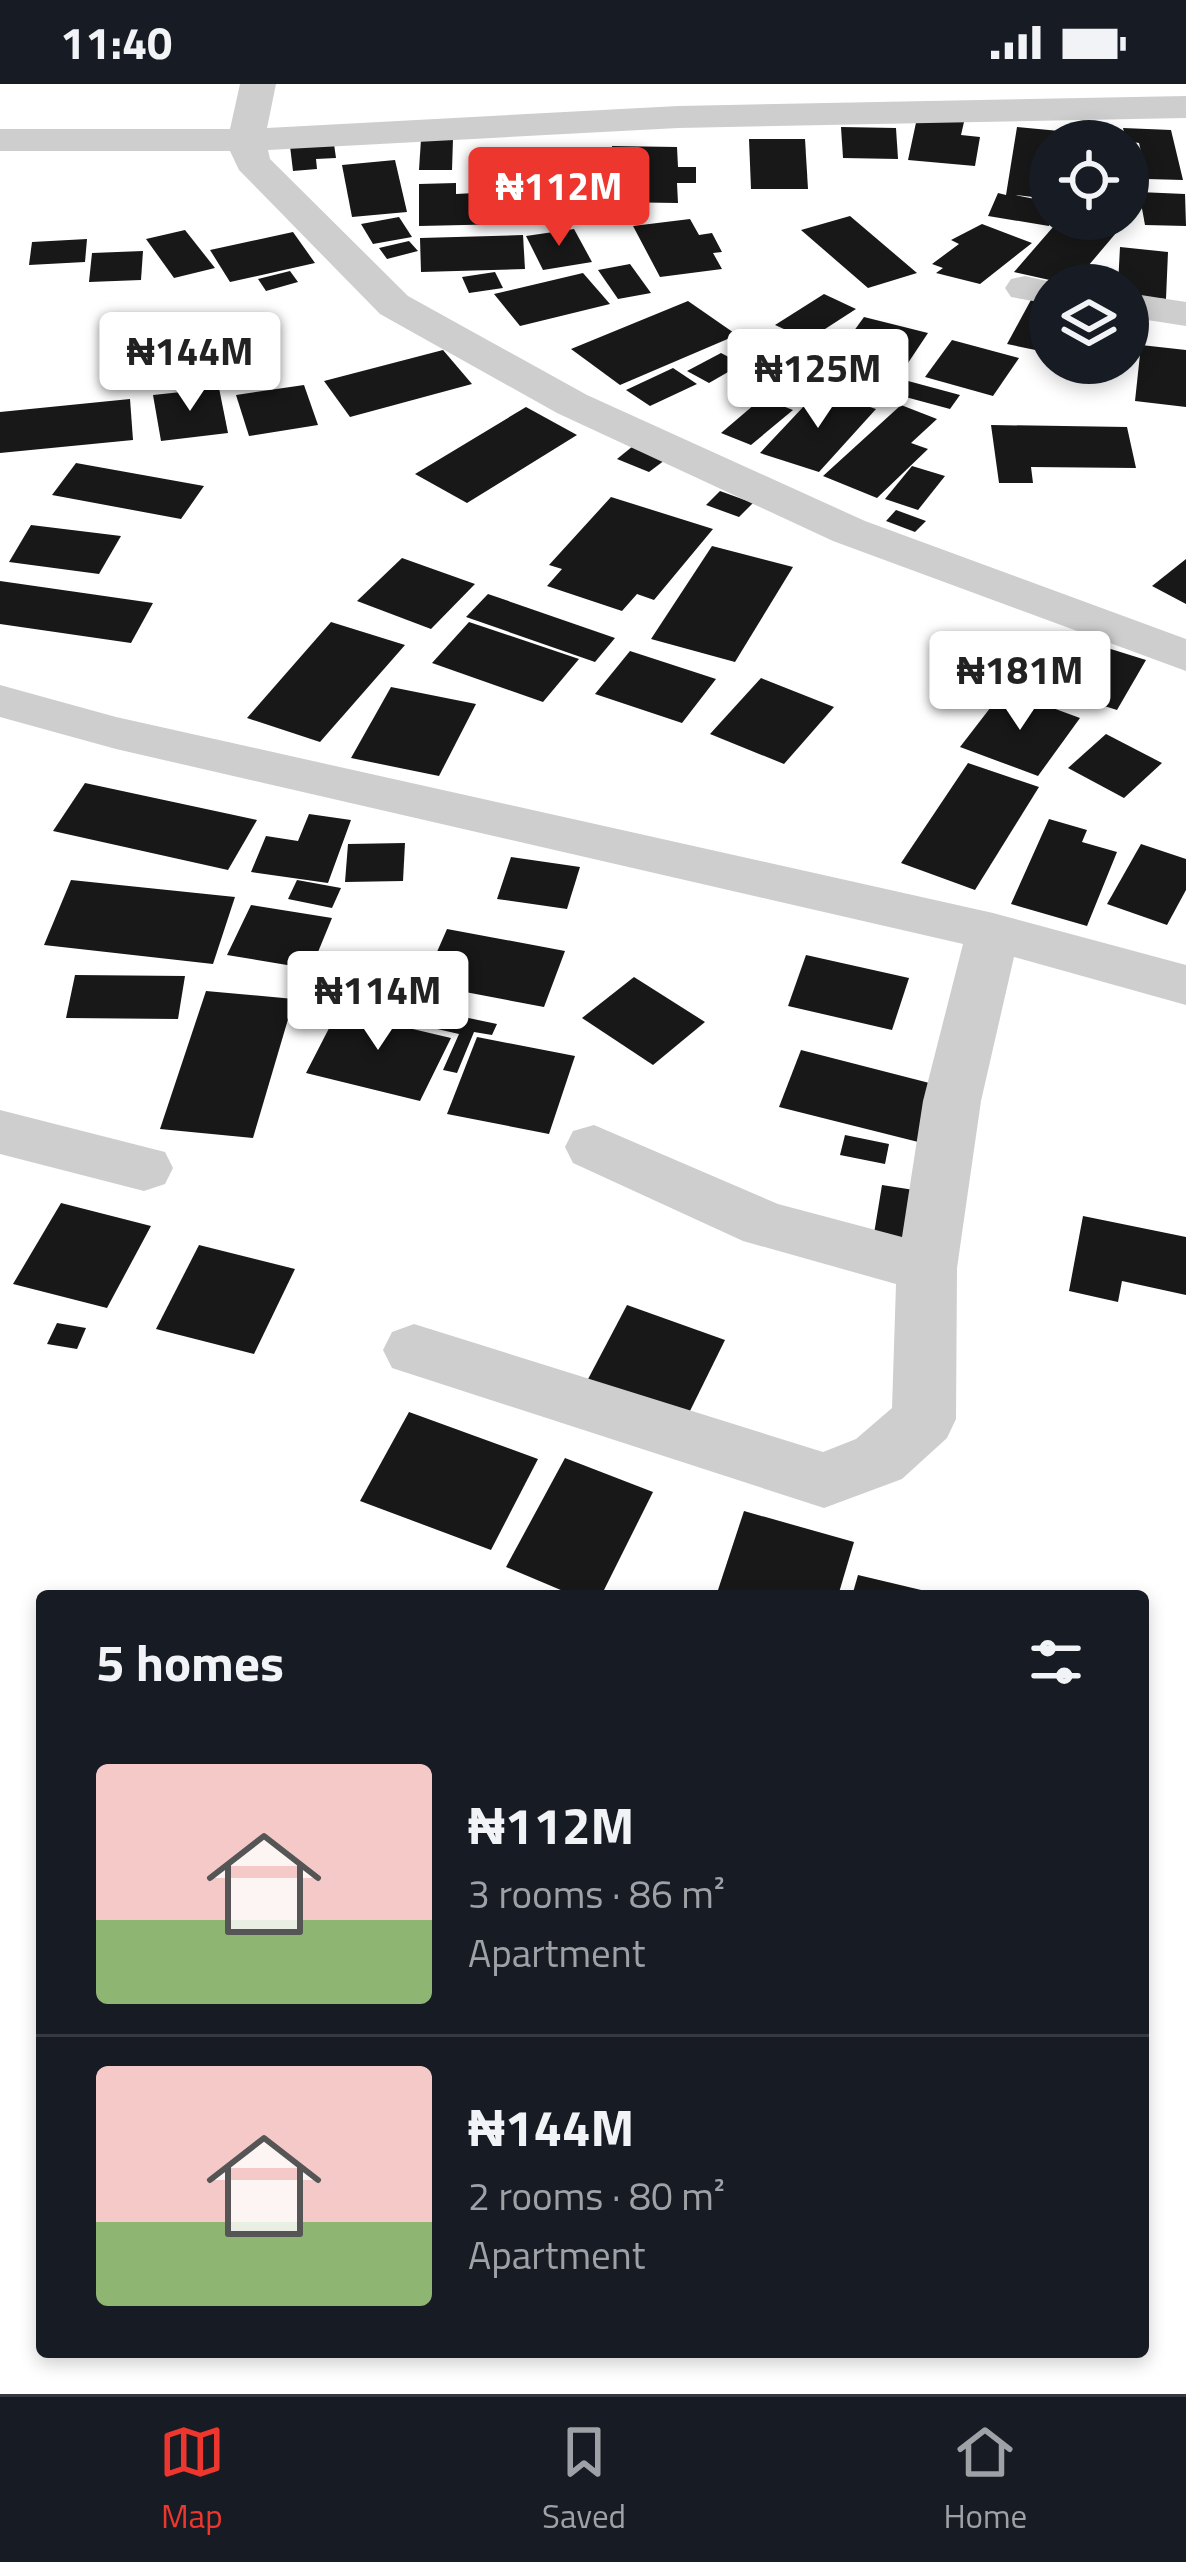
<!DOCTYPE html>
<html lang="en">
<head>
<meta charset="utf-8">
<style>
	:root { --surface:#171b24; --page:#242831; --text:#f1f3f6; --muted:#9ea1a6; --line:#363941; --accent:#ec362e }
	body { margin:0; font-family:"Titillium Web",sans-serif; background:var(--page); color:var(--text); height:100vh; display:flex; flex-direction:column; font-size:45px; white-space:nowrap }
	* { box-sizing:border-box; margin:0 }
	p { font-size:39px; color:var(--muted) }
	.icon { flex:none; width:66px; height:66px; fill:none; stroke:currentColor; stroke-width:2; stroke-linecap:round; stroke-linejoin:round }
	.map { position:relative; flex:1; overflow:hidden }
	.side { position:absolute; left:36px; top:1506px; width:1113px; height:768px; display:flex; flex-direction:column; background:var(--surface); border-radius:12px; box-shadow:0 6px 18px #0003 }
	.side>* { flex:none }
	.controls { position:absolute; left:1029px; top:36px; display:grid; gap:24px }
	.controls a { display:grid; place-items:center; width:120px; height:120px; border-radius:50%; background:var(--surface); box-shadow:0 6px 18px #0003; font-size:60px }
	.price { position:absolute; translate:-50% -102px; padding:0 27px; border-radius:12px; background:#fff; color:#222; font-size:39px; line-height:78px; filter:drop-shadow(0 3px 6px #0008) }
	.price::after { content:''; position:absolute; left:50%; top:72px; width:36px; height:27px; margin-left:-18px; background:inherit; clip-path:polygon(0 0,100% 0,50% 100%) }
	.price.on { background:var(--accent); color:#fff }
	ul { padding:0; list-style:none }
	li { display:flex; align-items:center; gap:36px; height:300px; padding:0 60px }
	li+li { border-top:3px solid var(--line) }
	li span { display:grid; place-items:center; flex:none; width:336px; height:240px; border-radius:12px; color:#555 }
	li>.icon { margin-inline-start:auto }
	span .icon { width:144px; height:144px; fill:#fffc; stroke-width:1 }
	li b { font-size:51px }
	h2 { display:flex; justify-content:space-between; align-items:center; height:144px; padding:0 60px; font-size:51px }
	.status { display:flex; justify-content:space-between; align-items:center; height:84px; padding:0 60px; background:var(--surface); direction:ltr }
	.status svg { height:33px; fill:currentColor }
	.menu { display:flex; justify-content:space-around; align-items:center; height:168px; border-top:3px solid var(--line); background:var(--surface); font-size:33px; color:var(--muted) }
	.menu a { display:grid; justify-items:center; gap:6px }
	.menu .on { color:var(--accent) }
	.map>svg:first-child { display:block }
	.building { fill:#181818 }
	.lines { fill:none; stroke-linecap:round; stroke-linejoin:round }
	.minor { fill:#cecece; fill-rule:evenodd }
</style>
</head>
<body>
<div class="status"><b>11:40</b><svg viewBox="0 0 49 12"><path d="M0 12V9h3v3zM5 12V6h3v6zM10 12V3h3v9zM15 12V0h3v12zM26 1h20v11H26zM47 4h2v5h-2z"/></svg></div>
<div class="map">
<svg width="1186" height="2310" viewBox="0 0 1186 2310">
	<rect width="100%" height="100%" fill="#fff"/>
	<g class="building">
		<polygon points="917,34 964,38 961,51 980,53 975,82 908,76"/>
		<polygon points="841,43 896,44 898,75 843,74"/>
		<polygon points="1017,43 1070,48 1069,57 1050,57 1050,115 1015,111 1050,118 1049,142 988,132 998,109 1006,111"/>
		<polygon points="1123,44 1171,46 1183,96 1147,95 1139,59 1126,57"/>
		<polygon points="421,55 453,55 452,86 419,86"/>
		<polygon points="749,55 805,55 808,105 751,105"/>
		<polygon points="334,60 336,74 316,75 317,85 293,87 290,62"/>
		<polygon points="612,62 677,63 678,83 696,83 696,99 677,99 678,119 611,118"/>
		<polygon points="395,76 407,128 352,133 342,81"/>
		<polygon points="544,83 585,84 584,93 593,93 591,138 531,137 534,93 544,93"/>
		<polygon points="509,86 512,140 419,142 419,100 456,99 456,110 475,109 474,87"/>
		<polygon points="1139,108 1185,110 1186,142 1145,141"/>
		<polygon points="850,132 917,189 868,204 801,146"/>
		<polygon points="399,133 412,153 373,160 361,140"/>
		<polygon points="690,135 699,151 712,149 722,168 713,169 722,185 660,193 633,142"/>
		<polygon points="1060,135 1116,149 1072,201 1014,188"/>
		<polygon points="982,140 1032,159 980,200 936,189 943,184 932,180 959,160 951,156"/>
		<polygon points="574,145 592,178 543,186 526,152"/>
		<polygon points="185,146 215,184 174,194 146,155"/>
		<polygon points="293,148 315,179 230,198 210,166"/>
		<polygon points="523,151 525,185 421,188 420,154"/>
		<polygon points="87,155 85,178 29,181 32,158"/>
		<polygon points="409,157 418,167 387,175 379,164"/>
		<polygon points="1120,163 1168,168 1166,215 1128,212 1128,201 1118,201"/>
		<polygon points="143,167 141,196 89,198 92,169"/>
		<polygon points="630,180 651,209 618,215 598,186"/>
		<polygon points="290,187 298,198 266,207 258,195"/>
		<polygon points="495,188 503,204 469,209 462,193"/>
		<polygon points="583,189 610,220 520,242 494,210"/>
		<polygon points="824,210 856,225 808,256 775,241"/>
		<polygon points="1032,214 1050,217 1050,269 1007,260"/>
		<polygon points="688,217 737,251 620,301 571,265"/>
		<polygon points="864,233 928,249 908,279 843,262"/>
		<polygon points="952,256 1019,274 993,312 925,293"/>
		<polygon points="1141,261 1186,266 1186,323 1135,317"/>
		<polygon points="443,266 472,300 350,333 324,297"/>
		<polygon points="721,269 742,280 709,299 687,287"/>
		<polygon points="1077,279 1122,279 1105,298 1070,287"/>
		<polygon points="673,284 697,300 650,322 626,306"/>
		<polygon points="871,287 960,311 950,325 861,301"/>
		<polygon points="304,301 318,341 249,352 236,311"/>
		<polygon points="219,304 228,349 161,357 153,311"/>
		<polygon points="819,306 876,325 819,388 760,369"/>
		<polygon points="762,314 793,326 751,361 721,349"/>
		<polygon points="130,315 133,356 0,369 0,328"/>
		<polygon points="901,321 937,335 911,359 928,365 877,414 823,392"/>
		<polygon points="526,323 577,351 467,419 415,390"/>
		<polygon points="991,341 1127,343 1136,384 1031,383 1033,399 999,399"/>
		<polygon points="633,362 665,376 649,388 617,375"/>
		<polygon points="76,379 204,402 181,435 52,411"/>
		<polygon points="912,382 945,392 918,426 885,415"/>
		<polygon points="720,407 753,419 739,433 706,421"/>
		<polygon points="611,413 713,445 654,516 637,510 622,527 547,502 562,485 549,481"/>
		<polygon points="896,426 926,437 915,448 886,437"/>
		<polygon points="31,441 121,452 99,490 9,478"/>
		<polygon points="712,462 793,483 735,578 651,555"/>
		<polygon points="402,474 475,500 431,545 357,517"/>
		<polygon points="1186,475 1186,520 1152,502"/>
		<polygon points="0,497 153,519 131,559 0,540"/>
		<polygon points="488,510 615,554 595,578 466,533"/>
		<polygon points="331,538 405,561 320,658 247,634"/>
		<polygon points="469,538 579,575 543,618 432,579"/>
		<polygon points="1069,552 1146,576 1117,626 1038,601"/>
		<polygon points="630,567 716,595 682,639 595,610"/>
		<polygon points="761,594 834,623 784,680 710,650"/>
		<polygon points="391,603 476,620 439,692 351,674"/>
		<polygon points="1004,606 1080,634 1038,692 960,663"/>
		<polygon points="1106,650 1162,679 1124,714 1068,684"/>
		<polygon points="968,679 1039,703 975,806 901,779"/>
		<polygon points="85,699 257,736 228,786 53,747"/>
		<polygon points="309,730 351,736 328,799 251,788 266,752 298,757"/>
		<polygon points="1049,735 1087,746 1082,758 1117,768 1087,842 1011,820"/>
		<polygon points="405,759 403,797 345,798 348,760"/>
		<polygon points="1141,760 1186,775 1186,806 1167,841 1107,820"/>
		<polygon points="511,773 580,783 567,825 497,815"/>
		<polygon points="71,796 235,813 213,880 44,861"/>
		<polygon points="297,796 341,804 332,824 288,815"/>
		<polygon points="251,821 332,834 311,885 227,871"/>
		<polygon points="447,845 565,867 544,923 423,900"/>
		<polygon points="806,871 909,894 892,946 788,922"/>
		<polygon points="75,891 185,892 178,935 66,934"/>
		<polygon points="634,893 705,938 653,981 582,934"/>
		<polygon points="206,907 294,915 253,1054 160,1045"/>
		<polygon points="343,917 388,928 383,938 451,954 420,1017 306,989"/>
		<polygon points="440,928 497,940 492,951 474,948 457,989 443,986 459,950 433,944"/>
		<polygon points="477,953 575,972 549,1050 447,1030"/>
		<polygon points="801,966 980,1012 962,1069 779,1023"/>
		<polygon points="845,1051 889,1060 885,1080 840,1071"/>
		<polygon points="882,1101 959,1113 951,1180 871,1168"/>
		<polygon points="61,1119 151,1142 107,1224 13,1200"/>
		<polygon points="1083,1132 1186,1153 1186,1211 1122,1197 1118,1218 1069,1207"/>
		<polygon points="199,1161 295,1185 254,1270 156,1245"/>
		<polygon points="627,1221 725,1256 687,1333 587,1297"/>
		<polygon points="57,1239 86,1244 77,1265 47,1260"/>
		<polygon points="409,1328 538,1375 491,1466 360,1417"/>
		<polygon points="565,1374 653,1408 601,1512 575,1512 506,1483"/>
		<polygon points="744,1427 854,1458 838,1512 716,1512"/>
		<polygon points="858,1491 938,1510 938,1512 852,1512"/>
	</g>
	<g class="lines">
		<g class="minor">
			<polygon points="240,0 276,0 267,44 678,22 1186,12 1186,34 678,44 268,66 270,75 408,212 587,311 865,437 1186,555 1186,587 833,457 557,329 380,230 239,86 230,67 0,67 0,45 230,45"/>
			<polygon points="1025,192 1065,201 1050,201 1050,220 1011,213 1005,204 1011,195"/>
			<polygon points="1128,209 1186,218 1186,242 1128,233"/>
			<polygon points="0,601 116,633 993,829 1186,881 1186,921 1014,873 981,1017 957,1184 956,1335 947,1354 902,1395 824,1424 392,1284 383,1266 392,1248 414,1240 823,1368 856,1355 892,1324 896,1200 743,1157 573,1079 565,1063 573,1047 594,1041 778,1120 902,1153 923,1017 963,860 116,665 0,633"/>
			<polygon points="0,1026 165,1068 173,1084 165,1100 144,1107 0,1070"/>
		</g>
	</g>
</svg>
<div class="controls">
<a><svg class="icon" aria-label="locate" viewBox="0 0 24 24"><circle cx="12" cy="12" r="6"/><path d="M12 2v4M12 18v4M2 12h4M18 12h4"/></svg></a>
<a><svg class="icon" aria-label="layers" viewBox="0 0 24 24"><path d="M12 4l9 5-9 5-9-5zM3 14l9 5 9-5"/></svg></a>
</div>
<b class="price on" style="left:559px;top:165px">₦112M</b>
<b class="price" style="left:190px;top:330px">₦144M</b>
<b class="price" style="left:818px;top:347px">₦125M</b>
<b class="price" style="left:1020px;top:649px">₦181M</b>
<b class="price" style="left:378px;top:969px">₦114M</b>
<section class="side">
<h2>5 homes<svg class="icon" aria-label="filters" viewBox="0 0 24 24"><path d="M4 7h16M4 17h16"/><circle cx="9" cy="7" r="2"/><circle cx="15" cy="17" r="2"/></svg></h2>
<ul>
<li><span style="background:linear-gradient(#f6c9c9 65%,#8fb573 0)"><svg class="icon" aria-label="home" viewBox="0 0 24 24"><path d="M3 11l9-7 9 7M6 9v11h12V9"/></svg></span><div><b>₦112M</b><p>3 rooms · 86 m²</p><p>Apartment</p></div></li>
<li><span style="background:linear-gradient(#f6c9c9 65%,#8fb573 0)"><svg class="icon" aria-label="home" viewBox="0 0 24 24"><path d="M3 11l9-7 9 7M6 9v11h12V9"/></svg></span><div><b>₦144M</b><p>2 rooms · 80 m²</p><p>Apartment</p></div></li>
</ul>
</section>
</div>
<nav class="menu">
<a class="on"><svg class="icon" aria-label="map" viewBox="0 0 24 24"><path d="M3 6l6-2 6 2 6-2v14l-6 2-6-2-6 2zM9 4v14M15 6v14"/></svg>Map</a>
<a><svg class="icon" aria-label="saved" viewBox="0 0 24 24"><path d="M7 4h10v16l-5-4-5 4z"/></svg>Saved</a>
<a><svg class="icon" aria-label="home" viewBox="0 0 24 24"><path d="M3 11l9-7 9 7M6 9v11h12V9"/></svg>Home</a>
</nav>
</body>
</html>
